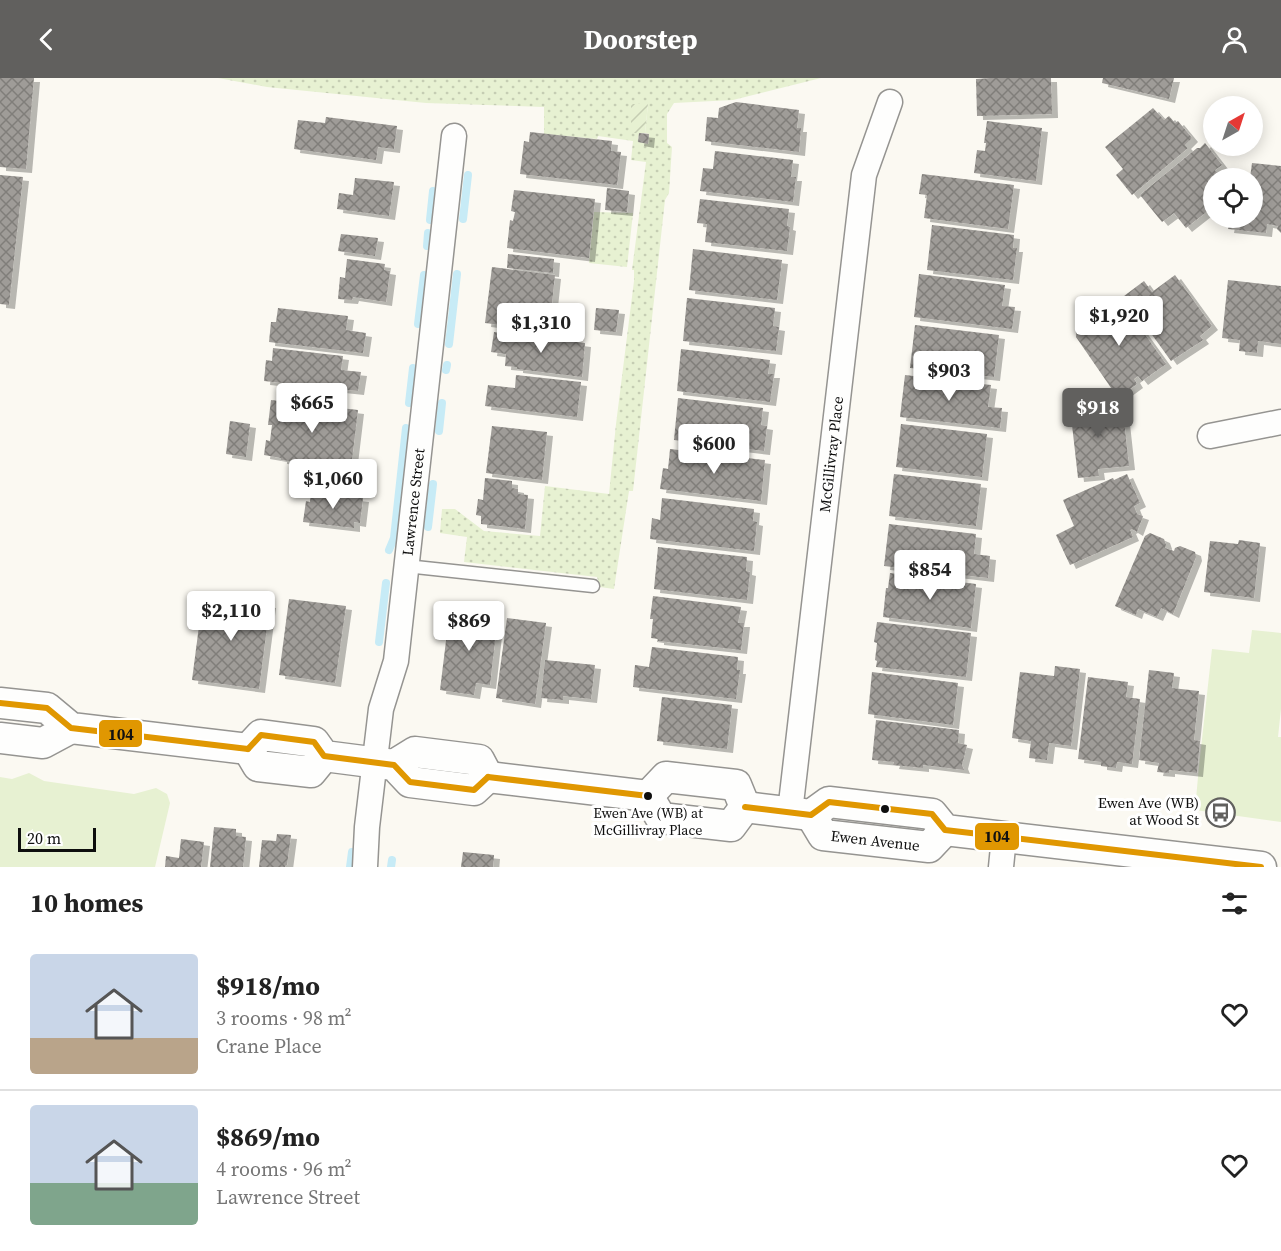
<!DOCTYPE html>
<html lang="en">
<head>
<meta charset="utf-8">
<style>
	:root { --surface:#fff; --page:#f6f6f6; --text:#222; --muted:#767676; --line:#e0e0e0; --accent:#61605e }
	body { margin:0; font-family:"Source Serif 4",serif; background:var(--page); color:var(--text); height:100vh; display:flex; flex-direction:column; font-size:22px; white-space:nowrap }
	* { box-sizing:border-box; margin:0 }
	p { font-size:20px; color:var(--muted) }
	.icon { flex:none; width:33px; height:33px; fill:none; stroke:currentColor; stroke-width:2; stroke-linecap:round; stroke-linejoin:round }
	.map { position:relative; height:789px; overflow:hidden }
	.details { display:flex; flex-direction:column; background:var(--surface); flex:1 }
	.details>* { flex:none }
	.needle { width:39px; rotate:39deg }
	.fabs { position:absolute; left:1203px; top:18px; display:grid; gap:12px }
	.fabs a { display:grid; place-items:center; width:60px; height:60px; border-radius:50%; background:var(--surface); box-shadow:0 3px 15px #0003; font-size:30px }
	.scale { position:absolute; left:18px; bottom:15px; width:78px; box-sizing:border-box; padding-left:6px; border:3px solid #0e0e0e; border-top:0; font-size:16px; line-height:21px; white-space:nowrap; color:#0e0e0e; -webkit-text-stroke:4px #fff; paint-order:stroke }
	.price { position:absolute; translate:-50% -51px; padding:0 14px; border-radius:6px; background:#fff; color:#222; font-size:20px; line-height:39px; filter:drop-shadow(0 2px 3px #0008) }
	.price::after { content:''; position:absolute; left:50%; top:36px; width:18px; height:14px; margin-left:-9px; background:inherit; clip-path:polygon(0 0,100% 0,50% 100%) }
	.price.selected { background:var(--accent); color:#fff }
	ul { padding:0; list-style:none }
	li { display:flex; align-items:center; gap:18px; height:150px; padding:0 30px }
	li+li { border-top:2px solid var(--line) }
	li span { display:grid; place-items:center; flex:none; width:168px; height:120px; border-radius:6px; color:#555 }
	li>.icon { margin-inline-start:auto }
	span .icon { width:72px; height:72px; fill:#fffc; stroke-width:1 }
	li b { font-size:26px }
	h2 { display:flex; justify-content:space-between; align-items:center; height:72px; padding:0 30px; font-size:26px }
	header { display:flex; justify-content:space-between; align-items:center; height:78px; padding:0 30px; background:var(--accent); color:#fff; font-size:27px; font-weight:700 }
	.map>svg:first-child { display:block }
	.grass { fill:url(#grass-dots); fill-rule:evenodd }
	.park { fill:#e7f1d2 }
	.garden { fill:url(#garden-furrows) }
	.lines { fill:none; stroke-linecap:round; stroke-linejoin:round }
	.stream { stroke:#c7ebf6; stroke-width:8 }
	.building { fill:url(#building-cross-hatch); filter:url(#shadow) }
	.service-casing { stroke:#959491; stroke-width:15 }
	.minor-casing { stroke:#959491; stroke-width:27 }
	.tertiary-casing { stroke:#959491; stroke-width:33 }
	.service { stroke:#fefefd; stroke-width:12 }
	.minor { stroke:#fefefd; stroke-width:24 }
	.tertiary { stroke:#fefefd; stroke-width:30 }
	.bus-1-casing { stroke:#fff; stroke-width:10 }
	.bus-1 { stroke:#e09701; stroke-width:6 }
	.bus-dot { fill:#0e0e0e; stroke:#fff; stroke-width:2 }
	.labels { text-anchor:middle; stroke-width:6; stroke-linejoin:round; paint-order:stroke }
	.bus-label { font-size:14px; fill:#0e0e0e; stroke:#fff }
	.street-label { font-size:15px; fill:#0e0e0e; stroke:#fff }
	.poi-label { font-size:15px; fill:#0e0e0e; stroke:#fff; text-anchor:end }
	.line-badge { stroke:#fff; stroke-width:2 }
	.pale-badge-label { font-size:16px; text-anchor:middle; font-weight:bold; fill:#111 }
</style>
</head>
<body>
<header><svg class="icon" aria-label="back" viewBox="0 0 24 24"><path d="M15 5l-7 7 7 7"/></svg>Doorstep<svg class="icon" aria-label="person" viewBox="0 0 24 24"><circle cx="12" cy="8" r="4"/><path d="M4 21q1-7 8-7t8 7"/></svg></header>
<div class="map">
<svg width="1281" height="789" viewBox="0 0 1281 789">
	<defs>
		<pattern id="grass-dots" width="8" height="8" patternUnits="userSpaceOnUse" patternTransform="scale(1.5)"><rect width="8" height="8" fill="#e7f1d2"/><path d="M2 2h.1M6 6h.1" fill="none" stroke="#c5cdb3" stroke-width="1.8" stroke-linecap="round"/></pattern>
		<pattern id="garden-furrows" width="10" height="10" patternUnits="userSpaceOnUse" patternTransform="scale(1.5)"><rect width="10" height="10" fill="#e7f1d2"/><path d="M-1 1l2-2M0 10L10 0M9 11l2-2" fill="none" stroke="#c5cdb3"/></pattern>
		<pattern id="building-cross-hatch" width="8" height="8" patternUnits="userSpaceOnUse" patternTransform="scale(1.5)"><rect width="8" height="8" fill="#9f9c98"/><path d="M0 0l8 8M0 8l8-8" fill="none" stroke="#807e7a"/></pattern>
		<filter id="shadow"><feDropShadow dx="6" dy="4" stdDeviation="0" flood-color="#0004"/></filter>
	</defs>
	<rect width="100%" height="100%" fill="#fbf9f2"/>
	<g class="grass">
		<path d="M218 0H821L733 22 674 25 667 36V65L672 69 669 115 665 122 633 413H629L614 511 600 509 597 499 464 484 467 459 440 455 442 431H455L484 453 540 458 545 408 609 416 616 346 634 203V192H632L646 84 631 82 633 63 598 58 597 61 544 56V29L426 25 267 9ZM648 26 645 55 649 56 648 65 638 64 639 55H631V27Z"/>
		<polygon points="594,134 633,135 627,189 589,185"/>
	</g>
	<g class="park">
		<polygon points="1252,552 1281,555 1281,631 1278,659 1281,659 1281,744 1195,732 1199,688 1212,571 1249,575"/>
		<polygon points="29,695 44,703 134,716 156,710 167,716 170,725 155,789 0,789 0,699 12,701"/>
	</g>
	<polygon class="garden" points="631,26 648,26 645,55 631,55"/>
	<g class="lines">
		<g class="stream">
			<polyline points="463,141 468,97"/>
			<polyline points="430,142 433,113"/>
			<polyline points="427,168 428,155"/>
			<polyline points="418,246 424,197"/>
			<polyline points="449,266 457,196"/>
			<polyline points="446,292 447,287"/>
			<polyline points="409,325 413,290"/>
			<polyline points="439,353 442,325"/>
			<polyline points="428,449 433,406"/>
			<polyline points="389,472 394,460 406,350"/>
			<polyline points="379,564 386,505"/>
			<polyline points="350,789 352,774"/>
			<polyline points="391,789 392,782"/>
		</g>
	</g>
	<g class="building">
		<polygon points="0,0 34,0 26,91 0,89"/>
		<polygon points="990,0 1051,0 1052,36 977,38 976,1"/>
		<polygon points="1103,0 1174,0 1169,21 1102,5"/>
		<polygon points="736,24 799,32 797,50 801,50 799,74 705,63 707,39 718,40 719,30"/>
		<polygon points="1153,30 1164,42 1169,38 1175,45 1178,43 1192,60 1185,67 1188,70 1132,117 1116,97 1123,91 1105,69"/>
		<polygon points="326,39 397,48 394,71 378,69 376,82 294,71 298,42 325,45"/>
		<polygon points="987,43 1042,50 1036,103 974,95 977,72 985,73 986,65 984,65"/>
		<polygon points="530,54 612,63 611,73 621,74 617,107 520,96 524,63 529,64"/>
		<polygon points="639,55 649,56 648,66 638,64"/>
		<polygon points="1205,65 1222,87 1215,92 1216,94 1224,94 1229,100 1214,100 1214,128 1186,150 1174,135 1162,144 1140,117 1197,70 1200,70"/>
		<polygon points="715,73 793,82 791,99 796,99 793,124 700,113 703,90 713,91"/>
		<polygon points="1252,85 1281,88 1281,155 1277,151 1278,148 1267,146 1266,155 1228,151 1230,140 1252,140 1252,100 1250,100"/>
		<polygon points="922,96 1014,107 1008,151 924,140 927,117 919,116"/>
		<polygon points="0,97 23,99 9,227 0,226"/>
		<polygon points="355,100 394,104 389,138 337,131 339,115 353,117"/>
		<polygon points="607,110 629,113 627,134 605,132"/>
		<polygon points="514,112 595,121 589,180 507,170 510,142 513,143 515,134 511,133"/>
		<polygon points="700,121 789,131 787,148 790,149 787,173 705,164 707,146 697,145"/>
		<polygon points="932,147 1014,157 1013,170 1017,170 1013,202 927,192"/>
		<polygon points="341,156 378,160 375,178 338,173"/>
		<polygon points="693,171 782,182 777,222 689,212"/>
		<polygon points="508,176 554,181 553,195 507,190"/>
		<polygon points="347,181 385,186 384,192 390,193 386,224 353,219 352,222 338,221 340,199 345,200"/>
		<polygon points="492,189 555,197 549,253 485,245"/>
		<polygon points="919,196 1005,207 1002,228 1015,229 1012,251 914,239"/>
		<polygon points="1175,197 1212,248 1200,258 1203,262 1171,283 1124,218 1144,203 1152,214"/>
		<polygon points="1228,202 1281,208 1281,266 1258,263 1257,275 1239,273 1240,262 1222,260"/>
		<polygon points="1118,219 1166,286 1142,303 1138,298 1134,301 1137,306 1118,320 1076,259 1077,248"/>
		<polygon points="687,220 775,230 773,248 779,249 776,273 683,263"/>
		<polygon points="278,230 348,238 346,252 366,255 363,275 269,264 271,244 276,244"/>
		<polygon points="596,230 619,232 616,254 594,252"/>
		<polygon points="915,247 999,257 994,299 910,290"/>
		<polygon points="494,254 585,265 582,299 517,291 517,289 505,288 506,276 491,274"/>
		<polygon points="273,270 343,278 341,292 361,294 358,313 264,303 266,282 272,283"/>
		<polygon points="681,271 770,282 768,296 774,296 770,324 677,313"/>
		<polygon points="516,297 581,304 577,339 485,328 488,307 515,310"/>
		<polygon points="905,297 991,307 988,329 1002,330 1000,350 900,339"/>
		<polygon points="678,320 763,330 761,347 767,348 764,373 674,362"/>
		<polygon points="271,322 358,332 351,390 281,382 281,380 264,377 266,362 270,363 272,347 268,347"/>
		<polygon points="1107,323 1108,335 1123,333 1129,388 1098,391 1099,398 1078,400 1071,338 1074,338 1072,326"/>
		<polygon points="230,343 250,346 246,379 226,376"/>
		<polygon points="901,346 987,356 982,399 896,389"/>
		<polygon points="492,348 547,354 542,402 486,395"/>
		<polygon points="670,371 765,382 761,423 660,411 663,390 668,391"/>
		<polygon points="894,396 981,406 976,448 889,438"/>
		<polygon points="1127,396 1140,425 1134,428 1137,436 1143,438 1137,454 1132,451 1130,452 1133,459 1070,487 1056,457 1074,448 1063,422 1113,400 1114,402"/>
		<polygon points="485,400 512,403 512,410 518,411 518,416 528,417 525,451 481,446 481,438 476,437 478,421 483,422"/>
		<polygon points="311,414 363,420 360,445 354,444 354,450 303,444 306,423 310,424"/>
		<polygon points="662,420 754,431 753,443 757,444 754,473 650,461 652,440 660,442"/>
		<polygon points="889,446 976,456 974,476 990,478 988,500 884,488"/>
		<polygon points="1150,455 1164,461 1166,467 1165,470 1174,473 1175,470 1180,468 1195,474 1196,479 1173,536 1161,530 1157,539 1138,531 1136,537 1115,528 1145,458"/>
		<polygon points="1239,462 1260,465 1254,520 1204,514 1210,463 1238,466"/>
		<polygon points="658,469 747,479 746,493 750,494 747,522 654,511"/>
		<polygon points="890,495 976,506 971,550 883,539 886,510 888,510"/>
		<polygon points="203,517 270,526 259,611 192,602"/>
		<polygon points="653,518 741,529 738,545 744,545 741,572 658,563 658,561 651,560 653,541 650,541"/>
		<polygon points="289,521 346,528 335,605 279,597"/>
		<polygon points="462,533 498,537 490,607 476,605 474,617 440,612 449,538 461,540"/>
		<polygon points="507,540 546,545 535,626 496,620"/>
		<polygon points="877,544 971,555 966,599 876,589 877,583 875,582 877,565 874,564"/>
		<polygon points="652,569 738,579 737,592 740,592 736,621 633,609 635,587 649,589"/>
		<polygon points="545,582 595,587 591,621 563,618 563,622 541,620"/>
		<polygon points="1055,588 1080,591 1071,668 1049,665 1047,682 1029,680 1031,663 1012,660 1020,594 1054,598"/>
		<polygon points="1149,592 1174,595 1172,610 1199,613 1194,662 1200,663 1197,695 1169,692 1169,695 1157,694 1159,685 1139,682"/>
		<polygon points="872,594 958,605 953,647 868,636"/>
		<polygon points="1088,599 1128,604 1126,619 1140,621 1132,686 1117,684 1116,690 1101,688 1101,684 1078,681"/>
		<polygon points="662,619 732,627 727,671 657,663"/>
		<polygon points="876,642 959,652 958,665 967,667 962,687 964,692 923,687 923,690 893,687 894,684 872,682"/>
		<polygon points="214,749 236,751 236,758 246,759 243,789 210,789"/>
		<polygon points="277,756 291,757 287,787 286,787 285,789 259,789 262,762 276,763"/>
		<polygon points="181,761 204,764 201,789 165,789 166,778 179,780"/>
		<polygon points="463,774 494,777 493,789 461,789"/>
	</g>
	<g class="lines">
		<defs>
			<polyline id="service" points="406,488 593,508"/>
			<g id="minor">
				<polyline points="1210,358 1281,344"/>
				<path id="s1" d="M790 734 864 97 890 24"/>
				<path id="s2" d="M365 789 367 749 381 631 396 583 454 58"/>
				<polyline points="1001,789 1004,759"/>
			</g>
			<g id="tertiary">
				<polyline points="0,625 47,630 71,650 248,671"/>
				<polyline points="0,660 43,665 71,650"/>
				<polyline points="248,671 261,657 314,664 324,678 394,687 410,704 474,712 488,699"/>
				<polyline points="248,671 258,688 311,694 324,678"/>
				<polyline points="394,687 415,674 479,682 488,699"/>
				<polyline points="488,699 648,718"/>
				<polyline points="648,718 661,740 731,748 745,729"/>
				<polyline points="648,718 666,699 736,707 745,729"/>
				<polyline points="745,729 811,737 829,724 932,736 945,752 1261,789"/>
				<path id="s3" d="M811 737 823 757 929 769 945 752"/>
			</g>
		</defs>
		<use href="#service" class="service-casing"/>
		<use href="#minor" class="minor-casing"/>
		<use href="#tertiary" class="tertiary-casing"/>
		<use href="#service" class="service"/>
		<use href="#minor" class="minor"/>
		<use href="#tertiary" class="tertiary"/>
		<defs>
			<g id="bus-1">
				<polyline points="0,625 47,630 71,650 248,671"/>
				<polyline points="248,671 261,657 314,664 324,678 394,687 410,704 474,712 488,699"/>
				<polyline points="488,699 648,718"/>
				<polyline points="745,729 811,737 829,724 932,736 945,752 1261,789"/>
			</g>
		</defs>
		<use href="#bus-1" class="bus-1-casing"/>
		<use href="#bus-1" class="bus-1"/>
	</g>
	<defs>
		<symbol id="bus-ring" viewBox="-11 -11 22 22"><circle r="9.5" fill="#fff" stroke="#61605e" stroke-width="1.5"/><path d="M-5-6H5V4H4V6H2V4H-2V6H-4V4H-5ZM-3.5-4V0h7V-4ZM-3.5 1.2v1.5H-2V1.2ZM2 1.2v1.5H3.5V1.2Z" fill="#61605e"/></symbol>
	</defs>
	<g fill-rule="evenodd">
		<use href="#bus-ring" x="1204" y="718" width="33" height="33"/>
	</g>
	<g class="bus-dot">
		<circle cx="648" cy="718" r="5"/>
		<circle cx="885" cy="731" r="5"/>
	</g>
	<g class="labels">
		<g class="bus-label">
			<text x="648" y="740">Ewen Ave (WB) at<tspan x="648" dy="17">McGillivray Place</tspan></text>
		</g>
		<g class="street-label">
			<text dy="5" stroke="none"><textPath href="#s1" startOffset="360">McGillivray Place</textPath></text>
			<text dy="5" stroke="none"><textPath href="#s2" startOffset="369">Lawrence Street</textPath></text>
			<text dy="5" stroke="none"><textPath href="#s3" startOffset="76">Ewen Avenue</textPath></text>
		</g>
		<g class="poi-label">
			<text x="1199" y="730">Ewen Ave (WB)<tspan x="1199" dy="17">at Wood St</tspan></text>
		</g>
	</g>
	<g class="line-badge">
		<rect x="98" y="641" width="45" height="29" rx="6" fill="#e09701"/>
		<rect x="974" y="744" width="46" height="29" rx="6" fill="#e09701"/>
	</g>
	<g class="pale-badge-label">
		<text x="121" y="662">104</text>
		<text x="997" y="764">104</text>
	</g>
</svg>
<div class="fabs">
<a><svg class="needle" viewBox="-14 -14 28 28"><path d="M0-13l5 13h-10z" fill="#e53935"/><path d="M0 13l5-13h-10z" fill="#767676"/></svg></a>
<a><svg class="icon" aria-label="locate" viewBox="0 0 24 24"><circle cx="12" cy="12" r="6"/><path d="M12 2v4M12 18v4M2 12h4M18 12h4"/></svg></a>
</div>
<div class="scale">20 m</div>
<b class="price" style="left:1119px;top:269px">$1,920</b>
<b class="price" style="left:541px;top:276px">$1,310</b>
<b class="price" style="left:949px;top:324px">$903</b>
<b class="price" style="left:312px;top:356px">$665</b>
<b class="price selected" style="left:1098px;top:361px">$918</b>
<b class="price" style="left:714px;top:397px">$600</b>
<b class="price" style="left:333px;top:432px">$1,060</b>
<b class="price" style="left:930px;top:523px">$854</b>
<b class="price" style="left:231px;top:564px">$2,110</b>
<b class="price" style="left:469px;top:574px">$869</b>
</div>
<section class="details">
<h2>10 homes<svg class="icon" aria-label="filters" viewBox="0 0 24 24"><path d="M4 7h16M4 17h16"/><circle cx="9" cy="7" r="2"/><circle cx="15" cy="17" r="2"/></svg></h2>
<ul>
<li><span style="background:linear-gradient(#c9d6e8 70%,#b9a48a 0)"><svg class="icon" aria-label="home" viewBox="0 0 24 24"><path d="M3 11l9-7 9 7M6 9v11h12V9"/></svg></span><div><b>$918/mo</b><p>3 rooms · 98 m²</p><p>Crane Place</p></div><svg class="icon" aria-label="heart" viewBox="0 0 24 24"><path d="M12 20l-8-8c-3-5 5-10 8-4 3-6 11-1 8 4z"/></svg></li>
<li><span style="background:linear-gradient(#c9d6e8 65%,#7fa58c 0)"><svg class="icon" aria-label="home" viewBox="0 0 24 24"><path d="M3 11l9-7 9 7M6 9v11h12V9"/></svg></span><div><b>$869/mo</b><p>4 rooms · 96 m²</p><p>Lawrence Street</p></div><svg class="icon" aria-label="heart" viewBox="0 0 24 24"><path d="M12 20l-8-8c-3-5 5-10 8-4 3-6 11-1 8 4z"/></svg></li>
</ul>
</section>
</body>
</html>
